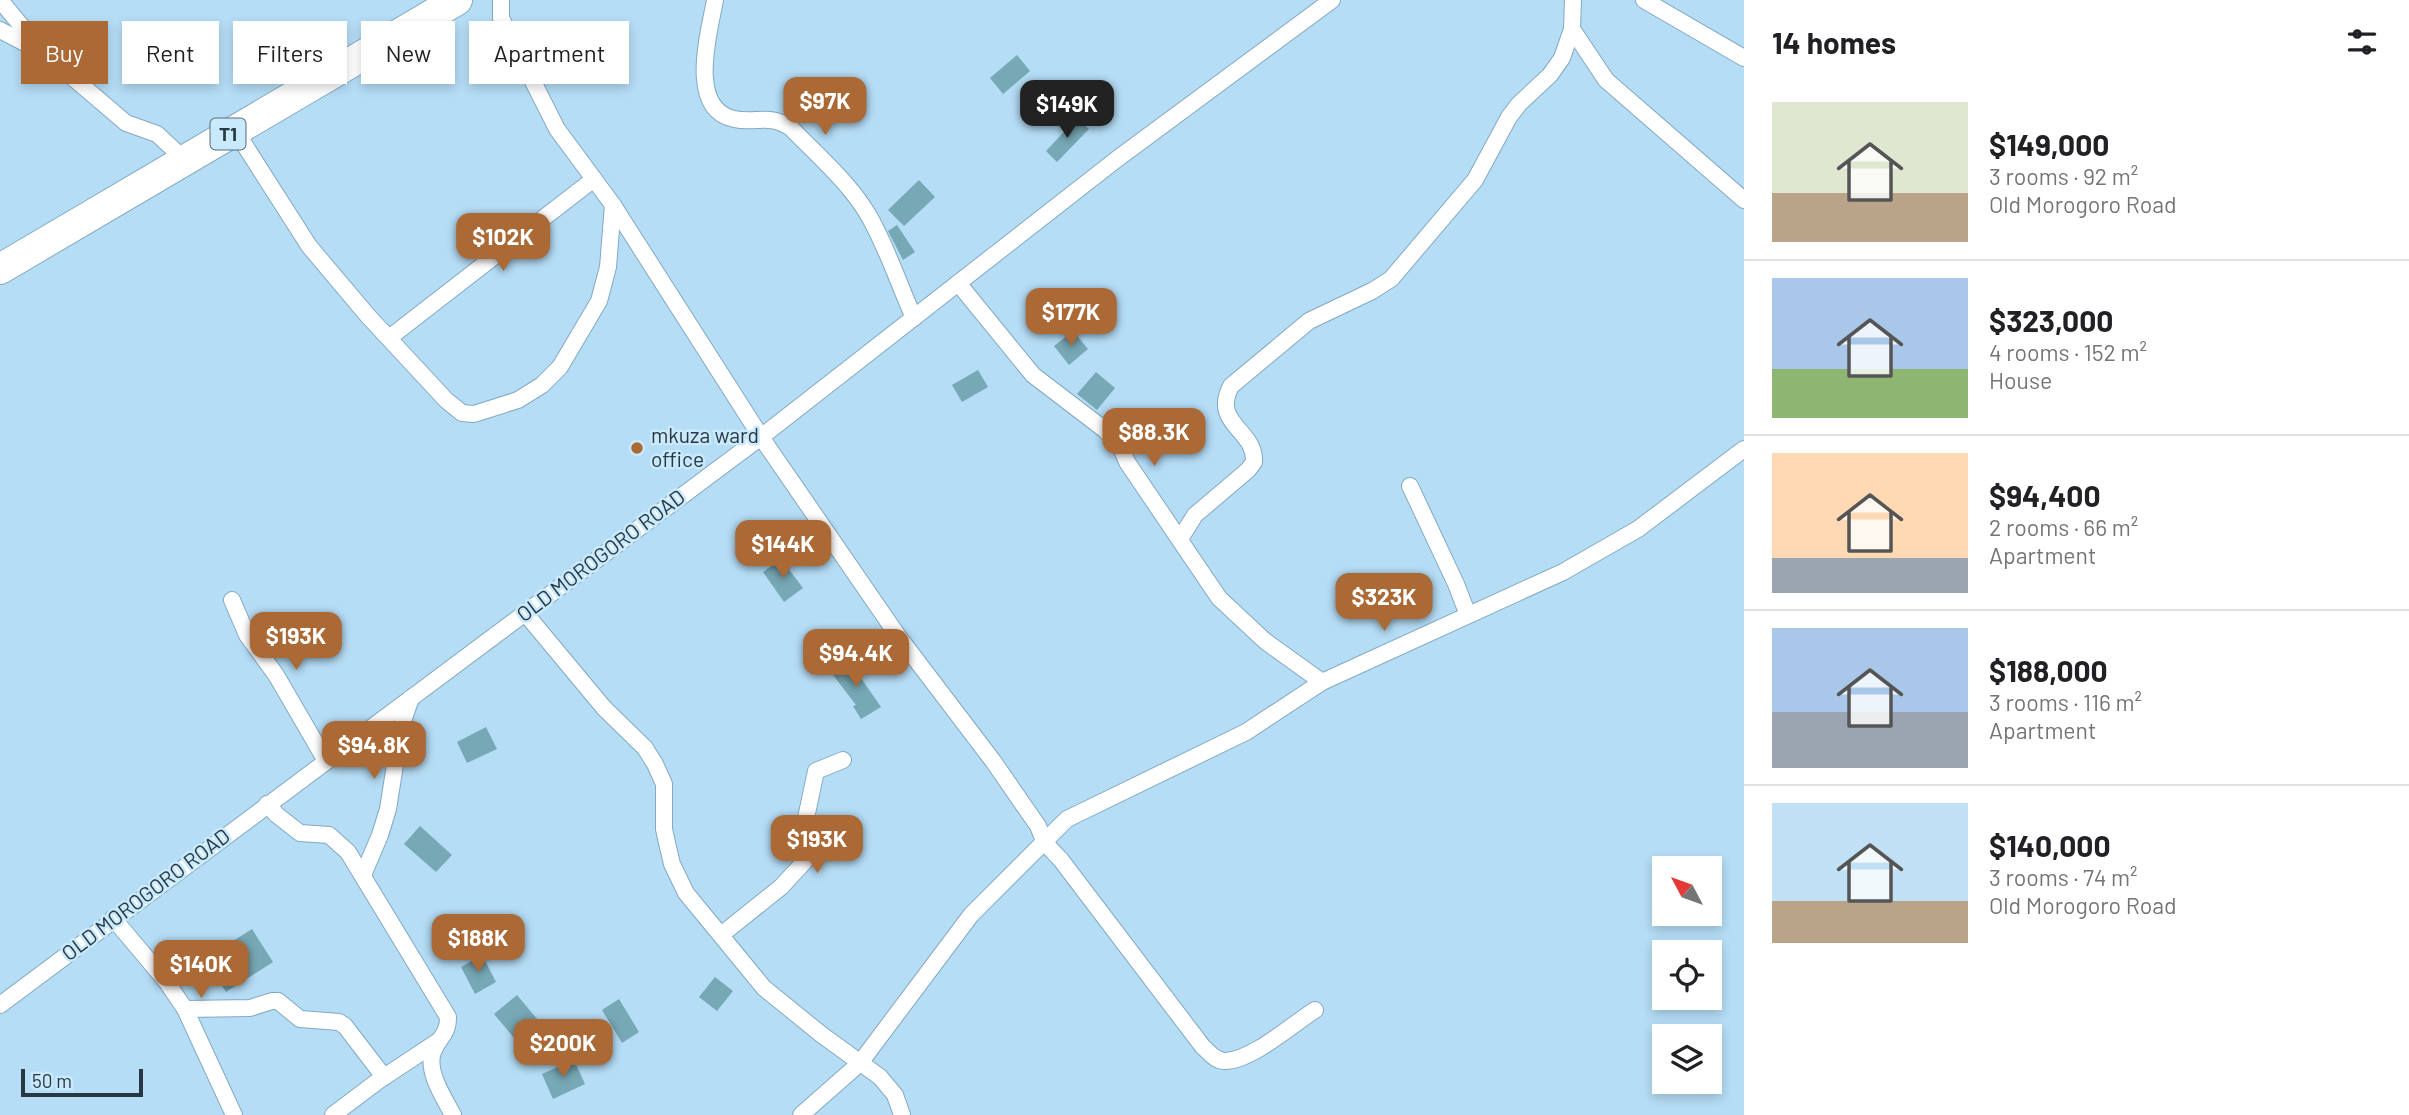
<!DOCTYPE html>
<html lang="en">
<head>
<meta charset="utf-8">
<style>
	:root { --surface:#fff; --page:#f6f6f6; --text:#202124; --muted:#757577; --line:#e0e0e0; --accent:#ab6935 }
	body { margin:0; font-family:Barlow,sans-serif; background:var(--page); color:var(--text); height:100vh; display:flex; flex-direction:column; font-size:26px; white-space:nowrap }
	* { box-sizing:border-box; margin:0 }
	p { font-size:23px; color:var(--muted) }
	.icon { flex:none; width:38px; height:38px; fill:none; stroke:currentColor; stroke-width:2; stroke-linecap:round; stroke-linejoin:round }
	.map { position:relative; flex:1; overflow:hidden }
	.drawer { display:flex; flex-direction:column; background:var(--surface); width:665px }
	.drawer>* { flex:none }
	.guide { position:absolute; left:21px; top:21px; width:665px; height:63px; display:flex; gap:14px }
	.needle { width:46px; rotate:311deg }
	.buttons { position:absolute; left:1652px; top:856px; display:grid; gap:14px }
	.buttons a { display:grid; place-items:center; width:70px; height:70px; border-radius:0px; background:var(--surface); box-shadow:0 4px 10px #0003; font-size:35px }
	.scale { position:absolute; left:21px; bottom:18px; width:122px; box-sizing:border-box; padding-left:7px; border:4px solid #283842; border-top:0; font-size:19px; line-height:24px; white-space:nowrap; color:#283842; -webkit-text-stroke:5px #c9e9fd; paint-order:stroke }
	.price { position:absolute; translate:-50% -60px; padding:0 16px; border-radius:14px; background:var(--accent); color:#fff; font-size:23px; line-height:46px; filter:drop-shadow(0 2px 4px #0008) }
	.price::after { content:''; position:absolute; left:50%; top:42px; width:21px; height:16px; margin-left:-10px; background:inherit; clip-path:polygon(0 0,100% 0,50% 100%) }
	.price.on { background:#222; color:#fff }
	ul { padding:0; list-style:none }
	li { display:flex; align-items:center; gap:21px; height:175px; padding:0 28px }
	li+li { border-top:2px solid var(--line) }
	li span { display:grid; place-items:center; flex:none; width:196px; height:140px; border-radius:0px; color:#555 }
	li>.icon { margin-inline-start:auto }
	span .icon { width:84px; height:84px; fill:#fffc; stroke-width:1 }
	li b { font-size:30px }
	h2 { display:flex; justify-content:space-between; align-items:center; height:84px; padding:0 28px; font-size:30px }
	.tag { padding:0 24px; border-radius:0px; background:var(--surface); box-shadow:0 4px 10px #0003; font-size:24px; line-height:63px }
	.tag.on { background:var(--accent); color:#fff }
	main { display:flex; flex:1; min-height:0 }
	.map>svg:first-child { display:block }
	.building { fill:#77a8b5 }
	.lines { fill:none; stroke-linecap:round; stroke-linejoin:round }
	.street-casing { stroke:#83a9c2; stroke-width:18 }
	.highway-casing { stroke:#83a9c2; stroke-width:32 }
	.street { stroke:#fff; stroke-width:16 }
	.highway { stroke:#fff; stroke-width:30 }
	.poi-dot { fill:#ab6935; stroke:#c9e9fd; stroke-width:2.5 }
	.labels { text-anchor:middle; stroke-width:5; stroke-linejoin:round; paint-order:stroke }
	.shield { fill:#c9e9fd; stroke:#586d7a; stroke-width:2 }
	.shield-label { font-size:19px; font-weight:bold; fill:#283842 }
	.poi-label { font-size:21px; fill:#283842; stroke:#c9e9fd; text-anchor:start }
	.street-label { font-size:21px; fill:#283842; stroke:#c9e9fd }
</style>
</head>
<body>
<main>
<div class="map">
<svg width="1744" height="1115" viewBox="0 0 1744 1115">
	<rect width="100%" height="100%" fill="#b5ddf6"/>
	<g class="building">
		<polygon points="1017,55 1030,71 1003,94 990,78"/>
		<polygon points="1077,118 1089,129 1057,162 1046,151"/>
		<polygon points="919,180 935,197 904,226 888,210"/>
		<polygon points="897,225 915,252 903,260 888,231"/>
		<polygon points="1073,331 1088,349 1069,365 1054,346"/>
		<polygon points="978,370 988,387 962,402 952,385"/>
		<polygon points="1096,372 1115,388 1097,410 1077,394"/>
		<polygon points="781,559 803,588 784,602 763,572"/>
		<polygon points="847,658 881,707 861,719 853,706 856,705 830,671"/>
		<polygon points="486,727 497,749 467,763 457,742"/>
		<polygon points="420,826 452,855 436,872 404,844"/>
		<polygon points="252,929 273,962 226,992 205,959"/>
		<polygon points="482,955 496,982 475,994 461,967"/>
		<polygon points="715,977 733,991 717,1011 699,997"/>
		<polygon points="517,995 543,1026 520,1045 494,1014"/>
		<polygon points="619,999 639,1032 622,1043 602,1010"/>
		<polygon points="574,1060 585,1084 553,1099 542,1074"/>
	</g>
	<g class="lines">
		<defs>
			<g id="street">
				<polyline points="0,0 38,46"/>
				<path d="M501 0V18L557 129 613 205 761 437 898 636 993 761 1038 826 1045 843 1061 860 1203 1047C1210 1053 1215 1061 1225 1061 1251 1061 1293 1024 1315 1010"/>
				<path d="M715 0C709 33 687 109 734 119 756 124 769 113 791 128 818 156 851 184 870 218 888 250 899 285 914 318"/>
				<polyline points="1644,0 1744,58"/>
				<polyline points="1572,29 1606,80 1744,200"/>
				<polyline points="0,30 44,53 126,123 157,134 185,160"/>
				<polyline points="235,130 309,246 368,316 446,400 462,413 474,414 518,400 542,385 560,367 599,301 608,267 613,205"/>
				<polyline points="958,283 1033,375 1105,430 1120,445 1127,462 1219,598 1265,641 1322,682"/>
				<polyline points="389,338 594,179"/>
				<polyline points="1410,486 1456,584 1468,615"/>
				<path d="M1180 539 1195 515 1248 470 1254 462C1256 430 1211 424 1231 386L1309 321 1372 291 1391 279 1475 180 1509 117 1519 104 1550 75 1562 58 1572 29 1573 0"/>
				<polyline points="232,600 247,635 276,675 326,761"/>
				<polyline points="525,613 604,708 645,748 655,764 664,784 664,829 667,843 672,864 686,893 764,988 822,1035 880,1077 895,1095 902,1115"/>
				<path d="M267 804 277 815 300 833 329 835 348 852 448 1017C448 1036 439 1036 433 1052 426 1071 444 1098 453 1115"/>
				<polyline points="363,875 380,835 388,809 401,727 411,698"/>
				<polyline points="113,918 166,981 185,1009 234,1115"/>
				<polyline points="721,935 781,887 805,861 806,818 816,771 843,760"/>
				<polyline points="0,1005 761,437 1117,159 1332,0"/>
				<polyline points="185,1009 250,1008 272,1001 278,1001 300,1019 339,1022 345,1026 384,1077"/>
				<polyline points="333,1115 378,1081 437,1042"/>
				<polyline points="801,1115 860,1063 971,915 1067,819 1246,732 1322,682 1563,572 1638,529 1744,449"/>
			</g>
			<polyline id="highway" points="0,269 457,0"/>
		</defs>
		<use href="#street" class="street-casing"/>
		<use href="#highway" class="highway-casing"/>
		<use href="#street" class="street"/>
		<use href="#highway" class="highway"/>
	</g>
	<circle class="poi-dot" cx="637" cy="448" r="7"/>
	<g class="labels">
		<rect class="shield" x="210.5" y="118.5" width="35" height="31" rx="5"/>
		<g class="shield-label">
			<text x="228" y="141">T1</text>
		</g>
		<g class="poi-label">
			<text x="651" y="443">mkuza ward<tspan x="651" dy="24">office</tspan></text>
		</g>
		<g class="street-label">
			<text transform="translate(601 556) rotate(-37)" y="7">OLD MOROGORO ROAD</text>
			<text transform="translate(146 895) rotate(-37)" y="7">OLD MOROGORO ROAD</text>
		</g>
	</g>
</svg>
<div class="buttons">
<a><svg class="needle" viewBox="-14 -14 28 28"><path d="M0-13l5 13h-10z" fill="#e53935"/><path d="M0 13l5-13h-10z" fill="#757577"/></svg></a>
<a><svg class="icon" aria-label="locate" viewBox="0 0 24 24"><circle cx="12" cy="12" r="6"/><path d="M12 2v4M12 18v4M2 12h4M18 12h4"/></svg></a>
<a><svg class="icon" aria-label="layers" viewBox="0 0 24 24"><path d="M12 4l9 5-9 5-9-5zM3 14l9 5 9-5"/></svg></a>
</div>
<div class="scale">50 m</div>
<b class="price" style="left:825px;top:137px">$97K</b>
<b class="price on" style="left:1067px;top:140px">$149K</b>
<b class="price" style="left:503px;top:273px">$102K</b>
<b class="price" style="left:1071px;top:348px">$177K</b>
<b class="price" style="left:1154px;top:468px">$88.3K</b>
<b class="price" style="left:783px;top:580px">$144K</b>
<b class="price" style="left:1384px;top:633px">$323K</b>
<b class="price" style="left:296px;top:672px">$193K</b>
<b class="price" style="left:856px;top:689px">$94.4K</b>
<b class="price" style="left:374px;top:781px">$94.8K</b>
<b class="price" style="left:817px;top:875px">$193K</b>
<b class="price" style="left:478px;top:974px">$188K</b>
<b class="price" style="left:201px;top:1000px">$140K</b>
<b class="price" style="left:563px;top:1079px">$200K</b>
<div class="guide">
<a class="tag on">Buy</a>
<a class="tag">Rent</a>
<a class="tag">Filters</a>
<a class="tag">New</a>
<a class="tag">Apartment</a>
</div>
</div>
<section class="drawer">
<h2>14 homes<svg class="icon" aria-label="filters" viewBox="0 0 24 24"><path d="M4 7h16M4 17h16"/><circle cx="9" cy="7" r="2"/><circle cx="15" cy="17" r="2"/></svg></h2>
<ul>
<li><span style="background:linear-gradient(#dfe7d0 65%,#b9a48a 0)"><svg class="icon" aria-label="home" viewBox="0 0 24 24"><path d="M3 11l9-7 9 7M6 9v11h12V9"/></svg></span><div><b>$149,000</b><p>3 rooms · 92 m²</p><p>Old Morogoro Road</p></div></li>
<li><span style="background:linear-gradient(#a9c7e8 65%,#8fb573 0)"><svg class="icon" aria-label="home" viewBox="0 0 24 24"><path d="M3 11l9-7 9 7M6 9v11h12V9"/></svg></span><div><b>$323,000</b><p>4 rooms · 152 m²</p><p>House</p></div></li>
<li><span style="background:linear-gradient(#ffd9b3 75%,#9aa5b1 0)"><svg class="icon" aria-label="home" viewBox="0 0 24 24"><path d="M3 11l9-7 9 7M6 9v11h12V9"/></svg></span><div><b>$94,400</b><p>2 rooms · 66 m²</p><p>Apartment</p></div></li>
<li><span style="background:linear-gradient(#a9c7e8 60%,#9aa5b1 0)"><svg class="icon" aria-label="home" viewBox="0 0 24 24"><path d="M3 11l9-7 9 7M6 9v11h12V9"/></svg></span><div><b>$188,000</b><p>3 rooms · 116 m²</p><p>Apartment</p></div></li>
<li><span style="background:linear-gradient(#bfe0f5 70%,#b9a48a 0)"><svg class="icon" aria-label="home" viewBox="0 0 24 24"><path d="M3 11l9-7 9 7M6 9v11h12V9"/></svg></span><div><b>$140,000</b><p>3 rooms · 74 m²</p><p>Old Morogoro Road</p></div></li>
</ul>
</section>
</main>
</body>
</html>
